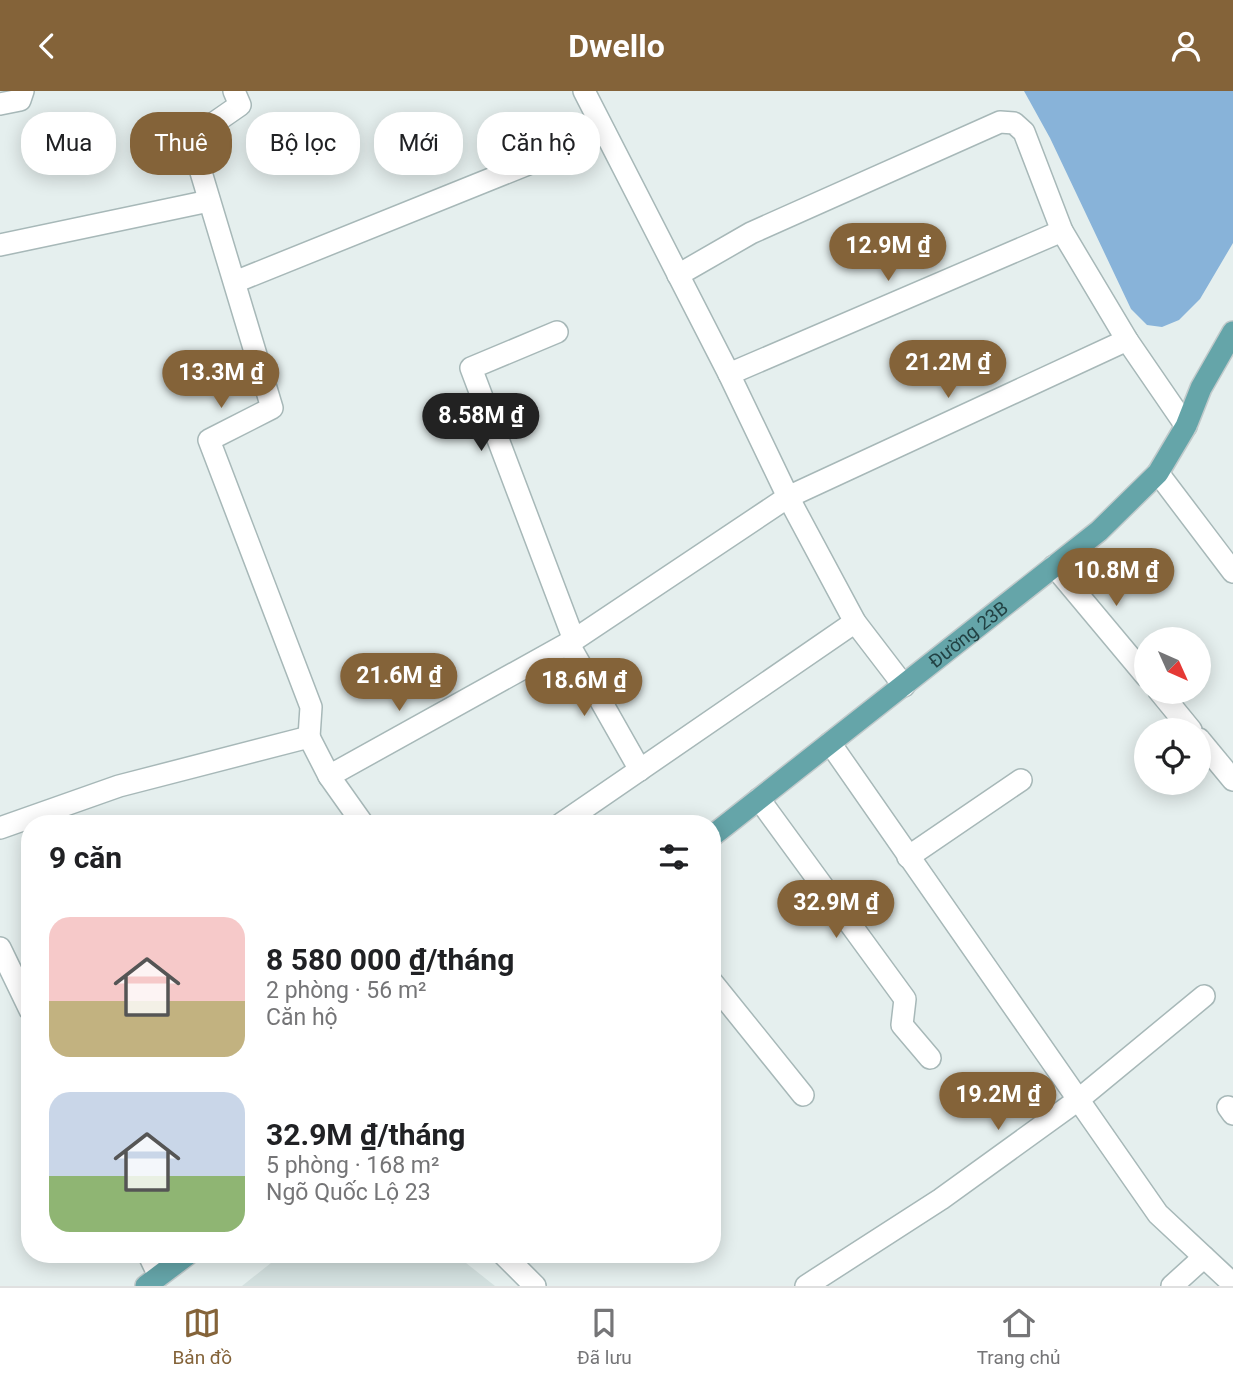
<!DOCTYPE html>
<html lang="vi">
<head>
<meta charset="utf-8">
<style>
	:root { --surface:#fff; --page:#f2f2f2; --text:#202124; --muted:#757577; --line:#e0e0e0; --accent:#846339 }
	body { margin:0; font-family:Roboto,sans-serif; background:var(--page); color:var(--text); height:100vh; display:flex; flex-direction:column; font-size:26px; white-space:nowrap }
	* { box-sizing:border-box; margin:0 }
	p { font-size:23px; color:var(--muted) }
	.icon { flex:none; width:38px; height:38px; fill:none; stroke:currentColor; stroke-width:2; stroke-linecap:round; stroke-linejoin:round }
	.map { position:relative; flex:1; overflow:hidden }
	.drawer { position:absolute; left:21px; top:724px; width:700px; height:448px; display:flex; flex-direction:column; background:var(--surface); border-radius:28px; box-shadow:0 4px 18px #0003 }
	.drawer>* { flex:none }
	.banner { position:absolute; left:21px; top:21px; width:700px; height:63px; display:flex; gap:14px }
	.needle { width:46px; rotate:135deg }
	.controls { position:absolute; left:1134px; top:536px; display:grid; gap:14px }
	.controls a { display:grid; place-items:center; width:77px; height:77px; border-radius:50%; background:var(--surface); box-shadow:0 4px 18px #0003; font-size:35px }
	.price { position:absolute; translate:-50% -60px; padding:0 16px; border-radius:24px; background:var(--accent); color:#fff; font-size:23px; line-height:46px; filter:drop-shadow(0 2px 4px #0008) }
	.price::after { content:''; position:absolute; left:50%; top:42px; width:21px; height:16px; margin-left:-10px; background:inherit; clip-path:polygon(0 0,100% 0,50% 100%) }
	.price.on { background:#222; color:#fff }
	ul { padding:0; list-style:none }
	li { display:flex; align-items:center; gap:21px; height:175px; padding:0 28px }
	li span { display:grid; place-items:center; flex:none; width:196px; height:140px; border-radius:21px; color:#555 }
	li>.icon { margin-inline-start:auto }
	span .icon { width:84px; height:84px; fill:#fffc; stroke-width:1 }
	li b { font-size:30px }
	h2 { display:flex; justify-content:space-between; align-items:center; height:84px; padding:0 28px; font-size:30px }
	.pill { padding:0 24px; border-radius:28px; background:var(--surface); box-shadow:0 4px 18px #0003; font-size:24px; line-height:63px }
	.pill.on { background:var(--accent); color:#fff }
	header { display:flex; justify-content:space-between; align-items:center; height:91px; padding:0 28px; background:var(--accent); color:#fff; font-size:32px; font-weight:700 }
	.dock { display:flex; justify-content:space-around; align-items:center; height:98px; border-top:2px solid var(--line); background:var(--surface); font-size:19px; color:var(--muted) }
	.dock a { display:grid; justify-items:center; gap:4px }
	.dock .on { color:var(--accent) }
	.map>svg:first-child { display:block }
	.built { fill:#d3e0df }
	.water { fill:#88b3d9 }
	.lines { fill:none; stroke-linecap:round; stroke-linejoin:round }
	.minor-casing { stroke:#a7b8b8; stroke-width:24 }
	.primary-casing { stroke:#c1cacb; stroke-width:24 }
	.minor { stroke:#fff; stroke-width:21 }
	.primary { stroke:#65a5a9; stroke-width:21 }
	.labels { text-anchor:middle; stroke-width:5; stroke-linejoin:round; paint-order:stroke }
	.street-label { font-size:19px; fill:#224244; stroke:#f6fbfa }
</style>
</head>
<body>
<header><svg class="icon" aria-label="back" viewBox="0 0 24 24"><path d="M15 5l-7 7 7 7"/></svg>Dwello<svg class="icon" aria-label="person" viewBox="0 0 24 24"><circle cx="12" cy="8" r="4"/><path d="M4 21q1-7 8-7t8 7"/></svg></header>
<div class="map">
<svg width="1233" height="1195" viewBox="0 0 1233 1195">
	<rect width="100%" height="100%" fill="#e5efee"/>
	<polygon class="built" points="281,1164 456,1164 495,1195 242,1195"/>
	<polygon class="water" points="1024,0 1233,0 1233,152 1200,208 1179,229 1162,236 1147,234 1131,218 1050,47"/>
	<g class="lines">
		<defs>
			<g id="minor">
				<polyline points="234,0 240,14 191,48 272,317 209,349 311,616 309,646"/>
				<polyline points="584,0 729,283 788,406 855,531 904,595"/>
				<polyline points="0,13 20,9 23,0"/>
				<polyline points="0,154 209,110"/>
				<polyline points="678,184 751,142 1000,31 1014,32 1024,41 1062,140 1127,249 1186,335"/>
				<polyline points="235,191 605,42"/>
				<polyline points="557,241 471,277 574,549"/>
				<polyline points="729,283 1062,140"/>
				<polyline points="1158,382 1233,481"/>
				<polyline points="1054,475 1146,585"/>
				<polyline points="568,552 640,679"/>
				<polyline points="1159,600 1191,639"/>
				<polyline points="1199,648 1233,689"/>
				<polyline points="830,652 1158,1123 1233,1193"/>
				<polyline points="329,685 363,733"/>
				<polyline points="759,708 905,908 902,934 930,967"/>
				<polyline points="561,733 855,531"/>
				<polyline points="0,737 119,695 309,646 329,685 574,549 788,406 1127,249"/>
				<polyline points="908,766 1021,689"/>
				<polyline points="0,857 30,919"/>
				<polyline points="712,891 803,1004"/>
				<polyline points="1228,1016 1233,1023"/>
				<polyline points="149,1164 159,1185"/>
				<polyline points="504,1164 535,1195"/>
				<polyline points="806,1195 941,1108 1078,1009 1204,905"/>
				<polyline points="1172,1195 1204,1166"/>
			</g>
			<g id="primary">
				<path id="s1" d="M712 745 1099 440 1158 382 1186 335 1201 297 1233 241"/>
				<polyline points="146,1195 187,1164"/>
			</g>
		</defs>
		<use href="#minor" class="minor-casing"/>
		<use href="#primary" class="primary-casing"/>
		<use href="#minor" class="minor"/>
		<use href="#primary" class="primary"/>
	</g>
	<g class="labels">
		<g class="street-label">
			<text dy="7" stroke="none"><textPath href="#s1" startOffset="326">Đường 23B</textPath></text>
		</g>
	</g>
</svg>
<div class="controls">
<a><svg class="needle" viewBox="-14 -14 28 28"><path d="M0-13l5 13h-10z" fill="#e53935"/><path d="M0 13l5-13h-10z" fill="#757577"/></svg></a>
<a><svg class="icon" aria-label="locate" viewBox="0 0 24 24"><circle cx="12" cy="12" r="6"/><path d="M12 2v4M12 18v4M2 12h4M18 12h4"/></svg></a>
</div>
<b class="price" style="left:888px;top:192px">12.9M ₫</b>
<b class="price" style="left:948px;top:309px">21.2M ₫</b>
<b class="price" style="left:221px;top:319px">13.3M ₫</b>
<b class="price on" style="left:481px;top:362px">8.58M ₫</b>
<b class="price" style="left:1116px;top:517px">10.8M ₫</b>
<b class="price" style="left:399px;top:622px">21.6M ₫</b>
<b class="price" style="left:584px;top:627px">18.6M ₫</b>
<b class="price" style="left:836px;top:849px">32.9M ₫</b>
<b class="price" style="left:998px;top:1041px">19.2M ₫</b>
<div class="banner">
<a class="pill">Mua</a>
<a class="pill on">Thuê</a>
<a class="pill">Bộ lọc</a>
<a class="pill">Mới</a>
<a class="pill">Căn hộ</a>
</div>
<section class="drawer">
<h2>9 căn<svg class="icon" aria-label="filters" viewBox="0 0 24 24"><path d="M4 7h16M4 17h16"/><circle cx="9" cy="7" r="2"/><circle cx="15" cy="17" r="2"/></svg></h2>
<ul>
<li><span style="background:linear-gradient(#f6c9c9 60%,#c2b280 0)"><svg class="icon" aria-label="home" viewBox="0 0 24 24"><path d="M3 11l9-7 9 7M6 9v11h12V9"/></svg></span><div><b>8 580 000 ₫/tháng</b><p>2 phòng · 56 m²</p><p>Căn hộ</p></div></li>
<li><span style="background:linear-gradient(#c9d6e8 60%,#8fb573 0)"><svg class="icon" aria-label="home" viewBox="0 0 24 24"><path d="M3 11l9-7 9 7M6 9v11h12V9"/></svg></span><div><b>32.9M ₫/tháng</b><p>5 phòng · 168 m²</p><p>Ngõ Quốc Lộ 23</p></div></li>
</ul>
</section>
</div>
<nav class="dock">
<a class="on"><svg class="icon" aria-label="map" viewBox="0 0 24 24"><path d="M3 6l6-2 6 2 6-2v14l-6 2-6-2-6 2zM9 4v14M15 6v14"/></svg>Bản đồ</a>
<a><svg class="icon" aria-label="saved" viewBox="0 0 24 24"><path d="M7 4h10v16l-5-4-5 4z"/></svg>Đã lưu</a>
<a><svg class="icon" aria-label="home" viewBox="0 0 24 24"><path d="M3 11l9-7 9 7M6 9v11h12V9"/></svg>Trang chủ</a>
</nav>
</body>
</html>
